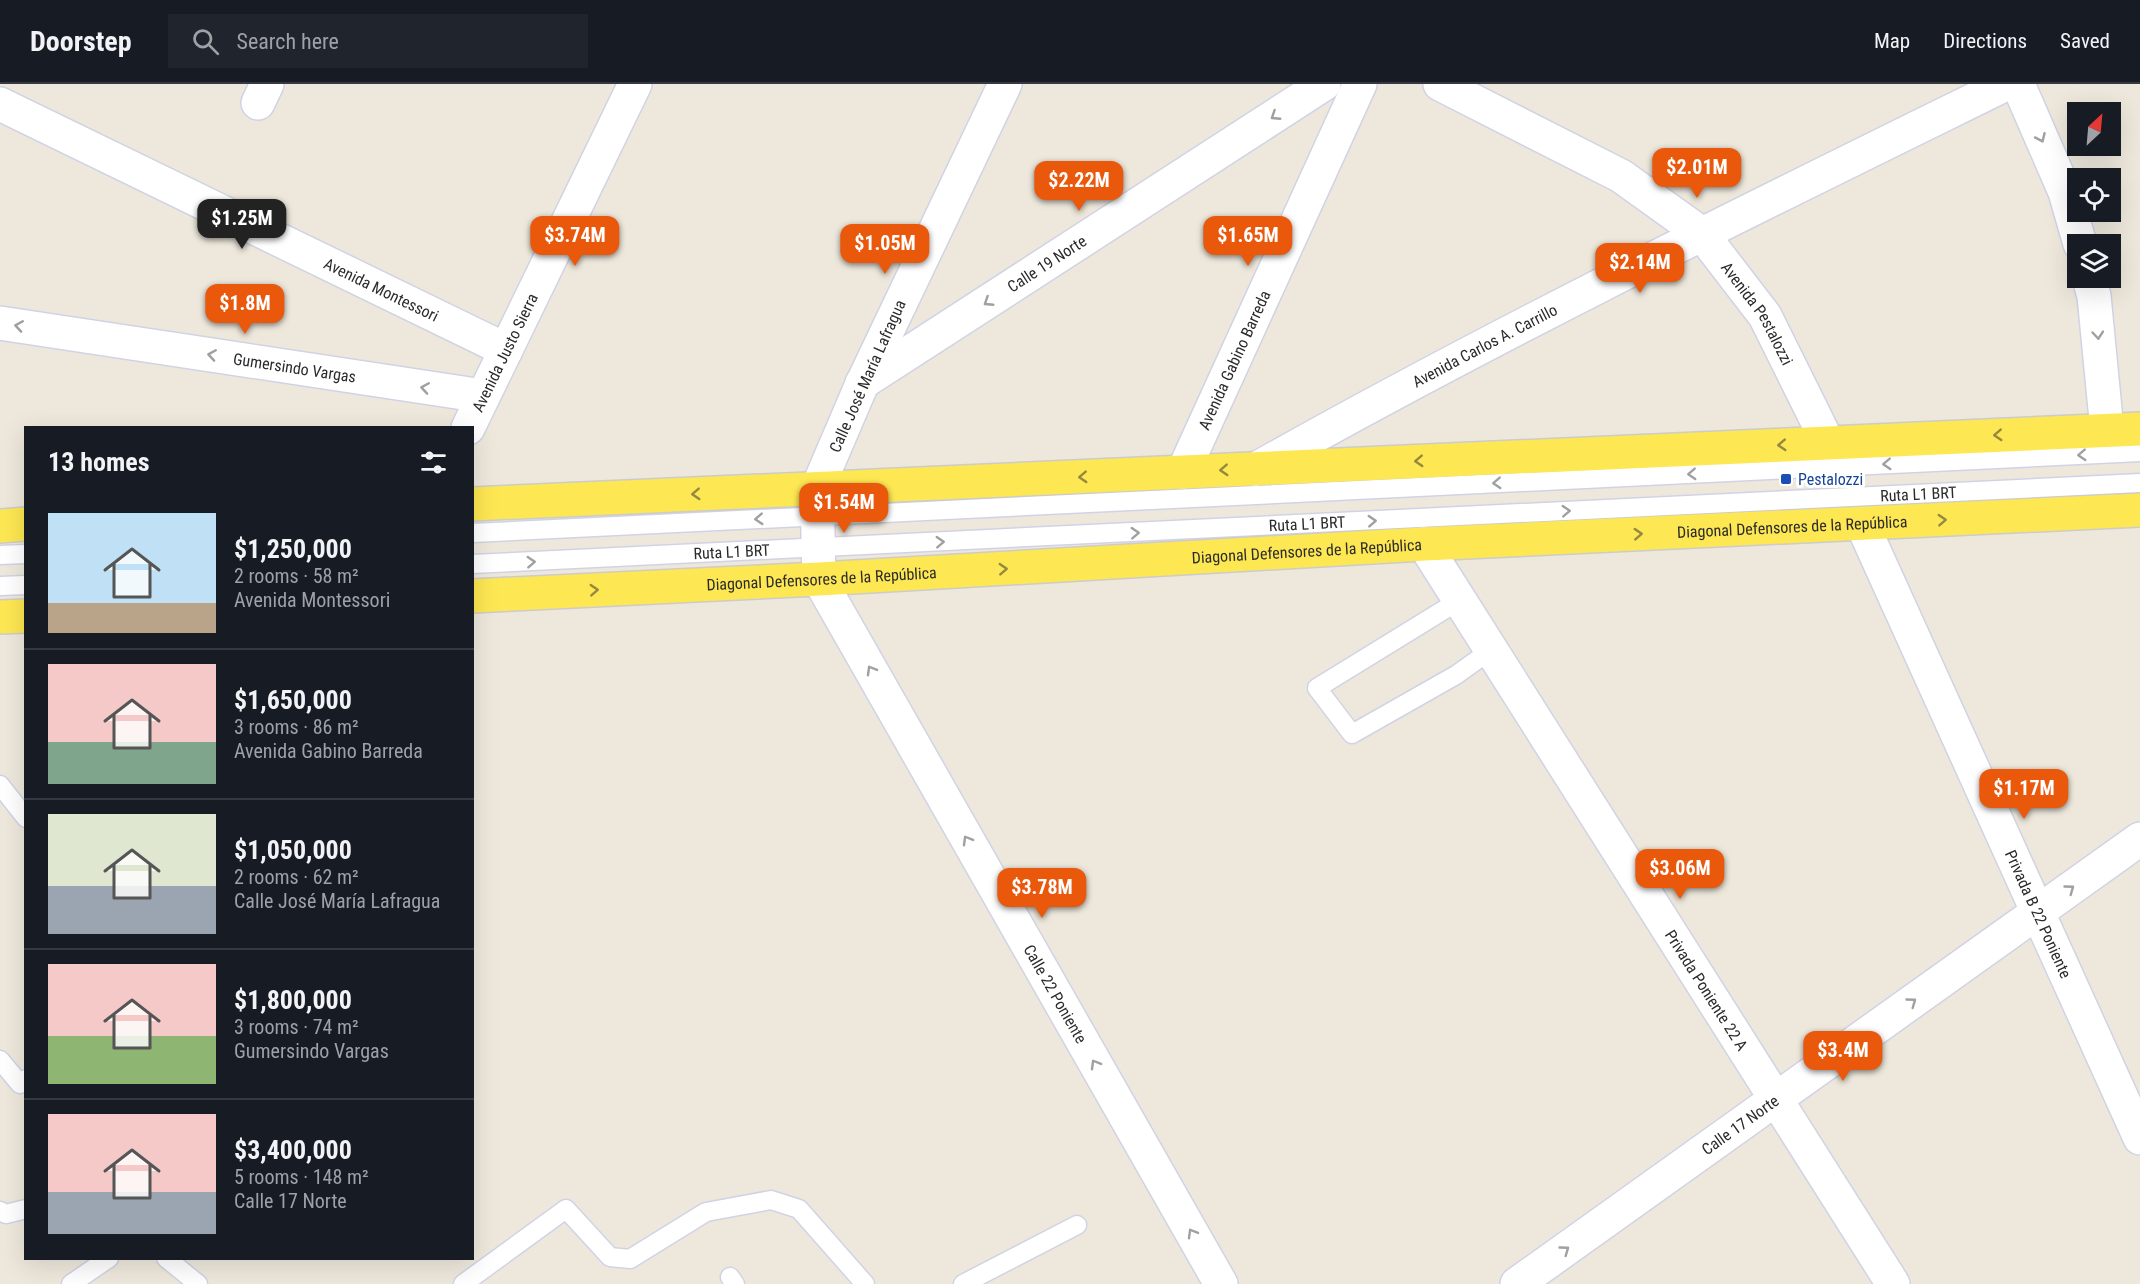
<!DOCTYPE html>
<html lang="en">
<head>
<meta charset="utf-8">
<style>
	:root { --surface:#171b24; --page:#20242c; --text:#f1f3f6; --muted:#9ea1a6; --line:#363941; --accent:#ea580c }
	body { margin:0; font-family:"Roboto Condensed",sans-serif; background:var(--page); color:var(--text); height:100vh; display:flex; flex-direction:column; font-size:22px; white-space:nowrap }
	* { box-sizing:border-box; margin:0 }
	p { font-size:20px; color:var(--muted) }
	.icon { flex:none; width:33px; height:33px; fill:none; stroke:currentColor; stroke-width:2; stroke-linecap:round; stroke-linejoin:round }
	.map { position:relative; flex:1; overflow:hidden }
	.details { position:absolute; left:24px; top:342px; width:450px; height:834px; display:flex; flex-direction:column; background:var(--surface); border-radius:0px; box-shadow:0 6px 24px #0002 }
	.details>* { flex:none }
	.needle { width:39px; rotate:26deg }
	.buttons { position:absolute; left:2067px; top:18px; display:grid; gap:12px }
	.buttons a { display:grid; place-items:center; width:54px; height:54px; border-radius:0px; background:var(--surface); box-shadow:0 6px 24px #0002; font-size:30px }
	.price { position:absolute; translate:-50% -51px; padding:0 14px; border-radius:12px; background:var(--accent); color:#fff; font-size:20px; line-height:39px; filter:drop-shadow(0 2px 3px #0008) }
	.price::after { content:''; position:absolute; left:50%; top:36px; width:18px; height:14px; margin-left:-9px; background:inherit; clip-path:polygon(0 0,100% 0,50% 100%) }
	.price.selected { background:#222; color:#fff }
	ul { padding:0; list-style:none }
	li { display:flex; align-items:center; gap:18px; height:150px; padding:0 24px }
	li+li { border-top:2px solid var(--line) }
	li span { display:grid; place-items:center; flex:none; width:168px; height:120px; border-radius:0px; color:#555 }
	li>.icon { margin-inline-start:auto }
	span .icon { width:72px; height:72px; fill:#fffc; stroke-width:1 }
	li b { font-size:26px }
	h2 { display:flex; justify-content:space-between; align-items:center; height:72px; padding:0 24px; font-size:26px }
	header { display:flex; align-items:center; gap:36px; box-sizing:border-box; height:84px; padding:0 30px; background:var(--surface); border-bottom:2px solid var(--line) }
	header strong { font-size:28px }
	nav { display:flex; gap:33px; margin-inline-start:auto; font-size:21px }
	.search { width:420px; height:54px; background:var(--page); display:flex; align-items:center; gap:15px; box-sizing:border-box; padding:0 21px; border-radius:0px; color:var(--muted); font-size:22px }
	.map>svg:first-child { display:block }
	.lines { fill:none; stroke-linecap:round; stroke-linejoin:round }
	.lane-casing { stroke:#d1d3e5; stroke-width:21 }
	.street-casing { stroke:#d1d3e5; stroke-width:36 }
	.primary-casing { stroke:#ccc; stroke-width:36 }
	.lane { stroke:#fff; stroke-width:18 }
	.street { stroke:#fff; stroke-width:33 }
	.primary { stroke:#fde752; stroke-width:33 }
	.oneway { stroke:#a0a0a0 }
	.oneway2 { stroke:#94893e }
	.transit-dot { fill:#1a4fb4; stroke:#fff; stroke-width:2 }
	.labels { text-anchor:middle; stroke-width:6; stroke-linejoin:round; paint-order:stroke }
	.street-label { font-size:16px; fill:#2b2b2b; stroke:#fff }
	.transit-label { font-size:16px; fill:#164399; stroke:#fff; text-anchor:start }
</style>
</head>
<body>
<header>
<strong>Doorstep</strong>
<div class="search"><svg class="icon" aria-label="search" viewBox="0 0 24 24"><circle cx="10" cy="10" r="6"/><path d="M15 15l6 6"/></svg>Search here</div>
<nav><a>Map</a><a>Directions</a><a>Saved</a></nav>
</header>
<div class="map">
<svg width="2140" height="1200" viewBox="0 0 2140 1200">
	<rect width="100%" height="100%" fill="#eee8dc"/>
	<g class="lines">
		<defs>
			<g id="lane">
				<polyline points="472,449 2140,368"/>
				<polyline points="0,471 26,470"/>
				<path id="s1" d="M472 480 2140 399"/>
				<polyline points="0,502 26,501"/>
				<polyline points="1460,516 1317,604 1352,650 1456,591 1491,566"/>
				<polyline points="0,701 26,734"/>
				<polyline points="0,976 20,1000 26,995"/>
				<polyline points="0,1127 6,1130 26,1125"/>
				<polyline points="166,1174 198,1200"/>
				<polyline points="730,1193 735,1200"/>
				<polyline points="71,1200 109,1174"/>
				<polyline points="463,1200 566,1125 610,1173 630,1175 706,1128 771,1116 799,1125 865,1200"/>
				<polyline points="963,1200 1077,1141"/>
			</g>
			<g id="street">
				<path id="s2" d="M1005 0 862 300 817 405 819 495 1221 1200"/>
				<path id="s3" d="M1440 0 1621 92 1702 150 1765 232 1828 359"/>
				<polyline points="2018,0 2065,108 2080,160"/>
				<polyline points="258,19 267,0"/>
				<path id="s4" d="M0 20 506 266"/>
				<polyline points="2089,194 2094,212 2107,346"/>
				<path id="s5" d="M0 239 483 312"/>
				<path id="s6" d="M862 299 1324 0"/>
				<path id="s7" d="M468 344 635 0"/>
				<path id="s8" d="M1256 385C1501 247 1754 124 2006 0"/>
				<path id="s9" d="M1183 388 1360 0"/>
				<path id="s10" d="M1862 440 2140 1054"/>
				<path id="s11" d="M1424 460 1893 1200"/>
				<path id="s12" d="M1517 1200 2140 755"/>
			</g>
			<g id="primary">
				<polyline points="472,420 2140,345"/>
				<polyline points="0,442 26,440"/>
				<path id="s13" d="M472 512 819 495 1424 460 2140 426"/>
				<polyline points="0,533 26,532"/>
			</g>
		</defs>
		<use href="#lane" class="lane-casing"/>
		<use href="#street" class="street-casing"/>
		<use href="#primary" class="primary-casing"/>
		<use href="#lane" class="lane"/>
		<use href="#street" class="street"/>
		<use href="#primary" class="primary"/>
	</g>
	<defs><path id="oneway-chevron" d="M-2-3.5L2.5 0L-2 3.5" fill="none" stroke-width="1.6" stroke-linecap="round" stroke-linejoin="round" transform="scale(1.5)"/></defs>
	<g class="oneway">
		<use href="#oneway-chevron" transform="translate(1275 32) rotate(147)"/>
		<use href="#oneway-chevron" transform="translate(2041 54) rotate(66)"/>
		<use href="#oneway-chevron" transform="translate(988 218) rotate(147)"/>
		<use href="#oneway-chevron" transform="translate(19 242) rotate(-171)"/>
		<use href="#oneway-chevron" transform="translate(2098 251) rotate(85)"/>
		<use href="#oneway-chevron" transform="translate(212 271) rotate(-171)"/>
		<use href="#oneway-chevron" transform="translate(425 304) rotate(-171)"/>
		<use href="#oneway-chevron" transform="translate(2082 371) rotate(177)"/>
		<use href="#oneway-chevron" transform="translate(1887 380) rotate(177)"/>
		<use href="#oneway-chevron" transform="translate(1692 390) rotate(177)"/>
		<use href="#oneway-chevron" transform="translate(1497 399) rotate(177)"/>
		<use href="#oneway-chevron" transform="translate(1566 427) rotate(-3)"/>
		<use href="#oneway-chevron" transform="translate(759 435) rotate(177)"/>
		<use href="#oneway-chevron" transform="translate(1372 437) rotate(-3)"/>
		<use href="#oneway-chevron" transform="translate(1135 449) rotate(-3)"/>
		<use href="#oneway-chevron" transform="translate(940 458) rotate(-3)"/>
		<use href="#oneway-chevron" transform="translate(531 478) rotate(-3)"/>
		<use href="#oneway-chevron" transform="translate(871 586) rotate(-120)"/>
		<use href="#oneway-chevron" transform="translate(967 756) rotate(-120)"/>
		<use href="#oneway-chevron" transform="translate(2070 805) rotate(-36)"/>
		<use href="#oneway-chevron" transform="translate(1912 918) rotate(-36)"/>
		<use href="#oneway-chevron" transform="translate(1095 980) rotate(-120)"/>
		<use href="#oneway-chevron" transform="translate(1192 1149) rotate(-120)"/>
		<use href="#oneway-chevron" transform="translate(1565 1166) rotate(-36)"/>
	</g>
	<g class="oneway2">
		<use href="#oneway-chevron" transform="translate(1998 351) rotate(177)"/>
		<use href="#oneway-chevron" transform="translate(1782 361) rotate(177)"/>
		<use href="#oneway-chevron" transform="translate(1419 377) rotate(177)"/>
		<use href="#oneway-chevron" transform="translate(1224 386) rotate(177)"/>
		<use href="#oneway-chevron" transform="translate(1083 393) rotate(177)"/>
		<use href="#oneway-chevron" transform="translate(696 410) rotate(177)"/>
		<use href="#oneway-chevron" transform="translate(1942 436) rotate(-3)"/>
		<use href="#oneway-chevron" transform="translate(1638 450) rotate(-3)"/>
		<use href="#oneway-chevron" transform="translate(1003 485) rotate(-3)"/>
		<use href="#oneway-chevron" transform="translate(594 506) rotate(-3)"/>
	</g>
	<rect class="transit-dot" x="1780" y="389" width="12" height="12" rx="3"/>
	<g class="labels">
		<g class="street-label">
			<text dy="6" stroke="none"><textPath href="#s6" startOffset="220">Calle 19 Norte</textPath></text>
			<text dy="6" stroke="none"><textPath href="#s4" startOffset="424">Avenida Montessori</textPath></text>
			<text dy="6" stroke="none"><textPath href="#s3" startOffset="400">Avenida Pestalozzi</textPath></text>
			<text dy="6" stroke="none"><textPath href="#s8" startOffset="260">Avenida Carlos A. Carrillo</textPath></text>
			<text dy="6" stroke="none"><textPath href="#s7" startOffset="84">Avenida Justo Sierra</textPath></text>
			<text dy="6" stroke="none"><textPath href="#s9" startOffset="123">Avenida Gabino Barreda</textPath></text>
			<text dy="6" stroke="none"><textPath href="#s5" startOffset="298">Gumersindo Vargas</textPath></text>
			<text transform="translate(867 292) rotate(-66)" y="6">Calle José María Lafragua</text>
			<text dy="6" stroke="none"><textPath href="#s1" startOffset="1448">Ruta L1 BRT</textPath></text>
			<text dy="6" stroke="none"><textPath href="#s1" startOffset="836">Ruta L1 BRT</textPath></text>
			<text dy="6" stroke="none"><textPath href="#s13" startOffset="1322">Diagonal Defensores de la República</textPath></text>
			<text dy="6" stroke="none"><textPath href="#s13" startOffset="836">Diagonal Defensores de la República</textPath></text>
			<text dy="6" stroke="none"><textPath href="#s1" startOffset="260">Ruta L1 BRT</textPath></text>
			<text dy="6" stroke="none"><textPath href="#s13" startOffset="350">Diagonal Defensores de la República</textPath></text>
			<text dy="6" stroke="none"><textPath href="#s10" startOffset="428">Privada B 22 Poniente</textPath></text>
			<text dy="6" stroke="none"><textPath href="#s11" startOffset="528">Privada Poniente 22 A</textPath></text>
			<text dy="6" stroke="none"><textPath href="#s2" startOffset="1014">Calle 22 Poniente</textPath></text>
			<text dy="6" stroke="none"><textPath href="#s12" startOffset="274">Calle 17 Norte</textPath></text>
		</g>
		<g class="transit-label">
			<text x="1798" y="401">Pestalozzi</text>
		</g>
	</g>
</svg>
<div class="buttons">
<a><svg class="needle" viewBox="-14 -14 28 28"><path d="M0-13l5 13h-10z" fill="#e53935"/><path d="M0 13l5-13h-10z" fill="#9ea1a6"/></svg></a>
<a><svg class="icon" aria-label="locate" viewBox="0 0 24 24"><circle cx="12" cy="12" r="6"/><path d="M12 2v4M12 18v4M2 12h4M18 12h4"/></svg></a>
<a><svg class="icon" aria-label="layers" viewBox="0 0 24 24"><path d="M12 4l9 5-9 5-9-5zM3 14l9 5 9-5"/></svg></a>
</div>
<b class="price" style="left:1697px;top:115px">$2.01M</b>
<b class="price" style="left:1079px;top:128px">$2.22M</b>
<b class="price selected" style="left:242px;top:166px">$1.25M</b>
<b class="price" style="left:575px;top:183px">$3.74M</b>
<b class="price" style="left:1248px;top:183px">$1.65M</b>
<b class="price" style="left:885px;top:191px">$1.05M</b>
<b class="price" style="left:1640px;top:210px">$2.14M</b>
<b class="price" style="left:245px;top:251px">$1.8M</b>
<b class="price" style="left:844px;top:450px">$1.54M</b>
<b class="price" style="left:2024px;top:736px">$1.17M</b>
<b class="price" style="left:1680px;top:816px">$3.06M</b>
<b class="price" style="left:1042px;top:835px">$3.78M</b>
<b class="price" style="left:1843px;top:998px">$3.4M</b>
<section class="details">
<h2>13 homes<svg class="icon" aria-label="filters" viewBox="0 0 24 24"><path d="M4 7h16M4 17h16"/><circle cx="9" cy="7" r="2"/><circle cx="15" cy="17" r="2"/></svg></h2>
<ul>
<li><span style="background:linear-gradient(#bfe0f5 75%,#b9a48a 0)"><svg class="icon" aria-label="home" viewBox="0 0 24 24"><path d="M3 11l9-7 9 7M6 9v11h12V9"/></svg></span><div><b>$1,250,000</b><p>2 rooms · 58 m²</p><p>Avenida Montessori</p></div></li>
<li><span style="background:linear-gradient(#f6c9c9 65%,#7fa58c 0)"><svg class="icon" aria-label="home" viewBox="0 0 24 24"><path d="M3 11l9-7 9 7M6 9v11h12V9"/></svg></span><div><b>$1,650,000</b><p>3 rooms · 86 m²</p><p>Avenida Gabino Barreda</p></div></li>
<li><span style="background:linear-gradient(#dfe7d0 60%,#9aa5b1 0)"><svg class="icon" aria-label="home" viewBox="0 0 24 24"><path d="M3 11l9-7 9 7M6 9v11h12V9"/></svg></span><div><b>$1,050,000</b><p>2 rooms · 62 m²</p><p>Calle José María Lafragua</p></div></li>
<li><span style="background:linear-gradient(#f6c9c9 60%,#8fb573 0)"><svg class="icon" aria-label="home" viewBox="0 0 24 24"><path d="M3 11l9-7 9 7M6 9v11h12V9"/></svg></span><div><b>$1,800,000</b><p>3 rooms · 74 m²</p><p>Gumersindo Vargas</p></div></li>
<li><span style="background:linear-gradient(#f6c9c9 65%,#9aa5b1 0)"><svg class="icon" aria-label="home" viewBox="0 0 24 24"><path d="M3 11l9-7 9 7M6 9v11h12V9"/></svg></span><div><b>$3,400,000</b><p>5 rooms · 148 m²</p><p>Calle 17 Norte</p></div></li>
</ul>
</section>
</div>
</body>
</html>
